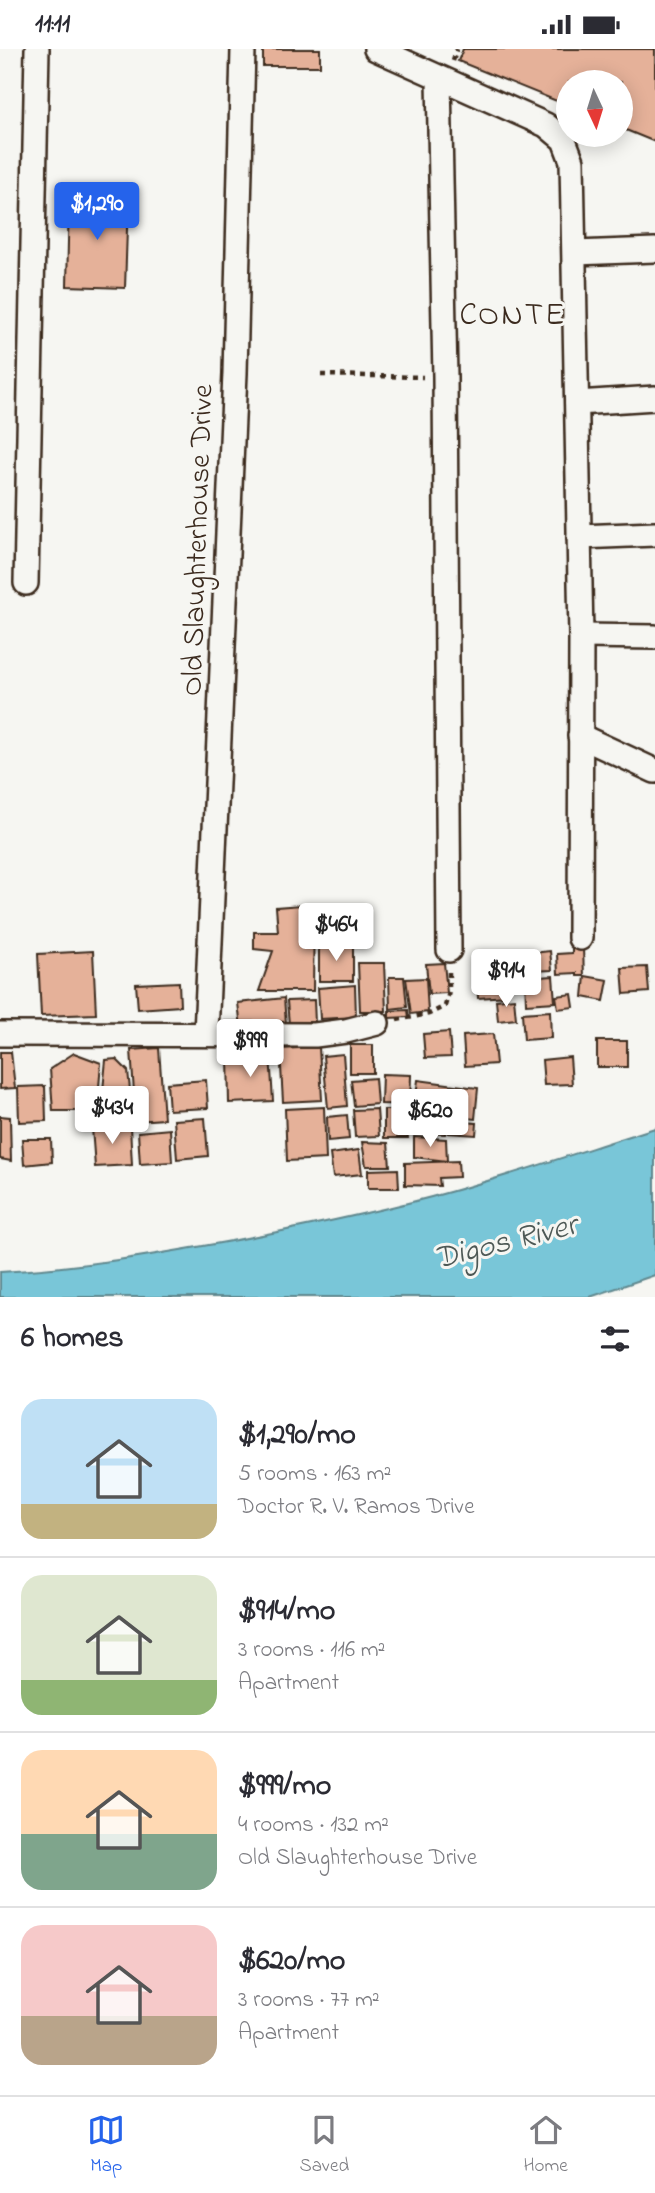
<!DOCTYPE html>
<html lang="en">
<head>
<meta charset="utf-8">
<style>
	:root { --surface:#fff; --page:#f2f2f3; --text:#2b2b33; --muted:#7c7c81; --line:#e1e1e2; --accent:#2563eb }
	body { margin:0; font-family:"Indie Flower",sans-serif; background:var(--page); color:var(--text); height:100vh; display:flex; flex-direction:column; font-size:26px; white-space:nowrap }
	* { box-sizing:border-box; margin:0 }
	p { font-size:23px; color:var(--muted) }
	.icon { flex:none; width:38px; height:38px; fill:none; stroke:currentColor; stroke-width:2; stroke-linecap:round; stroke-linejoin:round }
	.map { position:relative; height:1248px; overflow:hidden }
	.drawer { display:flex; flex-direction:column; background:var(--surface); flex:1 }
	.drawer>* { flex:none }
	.needle { width:46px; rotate:176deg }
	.buttons { position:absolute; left:556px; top:21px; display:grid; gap:14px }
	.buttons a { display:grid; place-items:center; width:77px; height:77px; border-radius:50%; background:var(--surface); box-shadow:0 4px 18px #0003; font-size:35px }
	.price { position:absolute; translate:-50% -60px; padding:0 16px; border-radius:7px; background:#fff; color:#222; font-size:23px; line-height:46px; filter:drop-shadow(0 2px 4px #0008) }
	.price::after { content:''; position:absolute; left:50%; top:42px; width:21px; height:16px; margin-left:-10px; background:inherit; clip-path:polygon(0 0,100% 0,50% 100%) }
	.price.selected { background:var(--accent); color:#fff }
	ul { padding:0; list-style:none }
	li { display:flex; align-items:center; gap:21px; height:175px; padding:0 21px }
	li+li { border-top:2px solid var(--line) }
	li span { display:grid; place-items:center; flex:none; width:196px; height:140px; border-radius:21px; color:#555 }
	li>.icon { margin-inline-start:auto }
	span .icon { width:84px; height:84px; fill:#fffc; stroke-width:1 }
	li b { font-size:30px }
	h2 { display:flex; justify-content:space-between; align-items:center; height:84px; padding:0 21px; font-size:30px }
	.status { display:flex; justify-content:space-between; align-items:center; height:49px; padding:0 35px; background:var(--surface); direction:ltr }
	.status svg { height:19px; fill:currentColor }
	.tabs { display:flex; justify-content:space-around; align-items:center; height:98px; border-top:2px solid var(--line); background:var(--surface); font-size:19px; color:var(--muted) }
	.tabs a { display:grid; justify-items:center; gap:4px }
	.tabs .selected { color:var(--accent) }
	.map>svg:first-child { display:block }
	.water { fill:#79c6d8; stroke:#60888e; stroke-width:2 }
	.building { fill:#e5b199; stroke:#3b2a1e; stroke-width:2 }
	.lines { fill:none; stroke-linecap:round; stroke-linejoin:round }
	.street-casing { stroke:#3b2a1e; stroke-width:28 }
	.path { stroke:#3b2a1e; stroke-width:4.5; stroke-dasharray:5 5; stroke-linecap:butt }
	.street { stroke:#f6f6f2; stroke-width:23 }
	.labels { text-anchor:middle; stroke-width:6; stroke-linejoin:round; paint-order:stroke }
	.street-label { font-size:30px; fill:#3b2a1e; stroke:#f6f6f2 }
	.neighbourhood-label { font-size:32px; letter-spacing:2px; fill:#3b2a1e; stroke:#f6f6f2 }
	.water-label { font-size:32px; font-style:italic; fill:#4e5956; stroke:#f6f6f2 }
</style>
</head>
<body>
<div class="status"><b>11:11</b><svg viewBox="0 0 49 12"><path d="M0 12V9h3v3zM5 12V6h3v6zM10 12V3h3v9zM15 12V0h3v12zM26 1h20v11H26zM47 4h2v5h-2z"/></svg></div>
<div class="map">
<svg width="655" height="1248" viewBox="0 0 655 1248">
	<rect width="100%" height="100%" fill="#f6f6f2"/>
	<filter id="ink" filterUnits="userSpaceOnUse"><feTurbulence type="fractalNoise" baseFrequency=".0143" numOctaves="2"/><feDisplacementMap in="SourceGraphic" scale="14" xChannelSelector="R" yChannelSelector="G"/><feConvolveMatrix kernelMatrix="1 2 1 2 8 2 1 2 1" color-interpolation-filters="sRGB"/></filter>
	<g filter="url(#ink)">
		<path class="water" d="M655 1079V1226L590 1248H0V1223C78 1219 154 1206 231 1192 305 1178 379 1163 453 1142 521 1123 588 1100 655 1079Z"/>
		<g class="building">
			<rect x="263" y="0" width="57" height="17"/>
			<polygon points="463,0 655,0 655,93 621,79 621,33 569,33 569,57 458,12"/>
			<polygon points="69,148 128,150 125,239 67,237"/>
			<polygon points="314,855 313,942 259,942 273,902 254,900 254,883 278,883 276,858"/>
			<rect x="319" y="897" width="34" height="35"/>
			<polygon points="572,899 583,899 584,927 577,927 577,924 558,925 557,905 572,904"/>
			<polygon points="93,902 96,965 41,967 38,905"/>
			<polygon points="550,902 552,921 533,922 532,904"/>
			<polygon points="512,904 513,928 490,930 488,906"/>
			<polygon points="485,906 487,929 473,930 472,907"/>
			<polygon points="358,914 384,914 386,962 360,962"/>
			<polygon points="444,914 447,944 429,945 426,915"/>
			<polygon points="647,918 649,943 624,945 622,919"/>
			<polygon points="553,927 555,953 526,955 525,929"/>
			<polygon points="585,927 608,931 604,952 583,948"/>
			<polygon points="389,928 404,928 407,958 390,960"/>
			<polygon points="426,929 428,963 411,965 406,930"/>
			<polygon points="179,933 180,957 138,960 136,935"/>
			<polygon points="506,933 507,947 478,949 477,935"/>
			<polygon points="355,936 356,968 320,970 318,939"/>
			<polygon points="572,945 574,958 558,960 556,947"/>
			<polygon points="284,949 286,975 241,978 238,954"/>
			<polygon points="514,949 516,970 498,972 496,951"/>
			<polygon points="314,951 315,974 289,975 287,952"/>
			<polygon points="408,961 409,968 389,969 389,962"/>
			<polygon points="550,962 551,989 524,991 522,964"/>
			<polygon points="449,983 451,1008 425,1009 423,985"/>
			<polygon points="493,985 496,1015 465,1017 463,987"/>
			<rect x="597" y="992" width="30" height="26"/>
			<rect x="350" y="996" width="23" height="28"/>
			<polygon points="319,998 322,1051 283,1053 280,1000"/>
			<polygon points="159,999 164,1070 136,1072 131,1001"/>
			<polygon points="0,1003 11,1003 15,1039 0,1040"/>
			<polygon points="74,1004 101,1014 97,1062 53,1062 50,1020"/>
			<polygon points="270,1005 273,1052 229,1054 228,1007"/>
			<polygon points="343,1005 347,1057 328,1059 323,1007"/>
			<polygon points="570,1008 572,1035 544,1036 542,1011"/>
			<polygon points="116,1010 128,1022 133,1069 100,1072 106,1011"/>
			<polygon points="382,1025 411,1026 410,1056 381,1055"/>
			<polygon points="375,1029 377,1055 354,1057 351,1031"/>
			<polygon points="206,1031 208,1059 169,1061 167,1034"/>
			<polygon points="418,1031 478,1039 475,1070 414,1063"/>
			<polygon points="45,1037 46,1072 19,1073 18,1038"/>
			<polygon points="324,1058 326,1110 287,1112 285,1060"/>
			<polygon points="377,1060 379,1087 355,1088 353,1061"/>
			<polygon points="384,1061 404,1061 408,1089 384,1089"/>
			<polygon points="347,1066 349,1090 328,1092 327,1068"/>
			<polygon points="0,1067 10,1068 11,1112 0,1110"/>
			<polygon points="421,1068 445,1069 445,1085 421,1084"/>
			<polygon points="205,1069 208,1107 177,1110 174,1071"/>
			<polygon points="449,1072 477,1074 476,1086 448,1084"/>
			<polygon points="130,1077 132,1116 95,1118 92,1079"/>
			<polygon points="170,1080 172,1113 140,1115 138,1083"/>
			<polygon points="414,1088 446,1090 447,1112 414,1108"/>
			<polygon points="22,1090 51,1090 52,1113 24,1116"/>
			<polygon points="362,1093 388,1094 390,1117 366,1117"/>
			<polygon points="359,1101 362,1125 333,1128 330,1105"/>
			<polygon points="458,1112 459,1128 439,1129 440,1137 405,1136 405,1114"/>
			<polygon points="398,1120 399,1139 368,1139 368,1121"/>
		</g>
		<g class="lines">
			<defs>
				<g id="street">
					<polyline points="376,0 546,76 564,91 572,112 581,587 580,889"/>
					<polyline points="439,30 445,328 449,901"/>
					<polyline points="575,204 655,201"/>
					<polyline points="577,354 655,349"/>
					<polyline points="579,488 655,485"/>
					<polyline points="26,534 37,0"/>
					<polyline points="581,587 655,588"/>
					<polyline points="580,687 655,722"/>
					<polyline points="0,985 315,986 346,982 377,974"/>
					<polyline points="206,985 235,324 243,0"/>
				</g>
			</defs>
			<use href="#street" class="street-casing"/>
			<g class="path">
				<polyline points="453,12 457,0"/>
				<polyline points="321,326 423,328"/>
				<polyline points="397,971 429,965 445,957 449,943 449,923"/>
			</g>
			<use href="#street" class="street"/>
		</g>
	</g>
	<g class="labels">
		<g class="street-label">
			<text transform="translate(196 491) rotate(-88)" y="10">Old Slaughterhouse Drive</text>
		</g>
		<g class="neighbourhood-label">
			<text x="513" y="275">CONTE</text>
		</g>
		<g class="water-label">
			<text transform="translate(505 1191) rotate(-14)" y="11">Digos River</text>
		</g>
	</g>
</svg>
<div class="buttons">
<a><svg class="needle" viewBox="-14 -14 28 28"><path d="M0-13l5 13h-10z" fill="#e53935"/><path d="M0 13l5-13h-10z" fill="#7c7c81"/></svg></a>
</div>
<b class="price selected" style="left:97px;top:193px">$1,290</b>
<b class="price" style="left:336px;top:914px">$464</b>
<b class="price" style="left:506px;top:960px">$914</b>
<b class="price" style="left:250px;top:1030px">$999</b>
<b class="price" style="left:112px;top:1097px">$434</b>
<b class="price" style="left:430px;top:1100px">$620</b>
</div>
<section class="drawer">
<h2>6 homes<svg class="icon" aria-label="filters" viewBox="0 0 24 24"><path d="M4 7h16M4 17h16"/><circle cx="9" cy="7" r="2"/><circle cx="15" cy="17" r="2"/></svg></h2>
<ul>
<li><span style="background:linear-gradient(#bfe0f5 75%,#c2b280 0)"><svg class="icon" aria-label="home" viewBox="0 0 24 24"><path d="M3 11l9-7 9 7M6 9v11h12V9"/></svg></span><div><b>$1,290/mo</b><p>5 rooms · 163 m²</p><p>Doctor R. V. Ramos Drive</p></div></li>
<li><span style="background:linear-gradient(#dfe7d0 75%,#8fb573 0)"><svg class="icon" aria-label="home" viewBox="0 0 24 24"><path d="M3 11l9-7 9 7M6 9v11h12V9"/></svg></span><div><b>$914/mo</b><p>3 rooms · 116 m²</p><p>Apartment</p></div></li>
<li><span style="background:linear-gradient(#ffd9b3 60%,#7fa58c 0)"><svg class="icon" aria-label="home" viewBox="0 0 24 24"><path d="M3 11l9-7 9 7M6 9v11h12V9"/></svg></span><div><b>$999/mo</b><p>4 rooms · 132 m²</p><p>Old Slaughterhouse Drive</p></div></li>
<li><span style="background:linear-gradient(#f6c9c9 65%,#b9a48a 0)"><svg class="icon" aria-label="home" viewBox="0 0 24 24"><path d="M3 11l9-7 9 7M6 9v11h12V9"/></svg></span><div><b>$620/mo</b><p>3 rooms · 77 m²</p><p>Apartment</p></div></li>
</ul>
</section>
<nav class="tabs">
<a class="selected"><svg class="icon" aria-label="map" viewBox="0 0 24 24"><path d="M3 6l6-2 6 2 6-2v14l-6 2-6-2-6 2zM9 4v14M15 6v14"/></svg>Map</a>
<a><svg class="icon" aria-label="saved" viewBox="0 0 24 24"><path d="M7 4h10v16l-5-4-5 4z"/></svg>Saved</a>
<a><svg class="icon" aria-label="home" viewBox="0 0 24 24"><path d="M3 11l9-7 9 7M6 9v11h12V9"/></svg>Home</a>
</nav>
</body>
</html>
